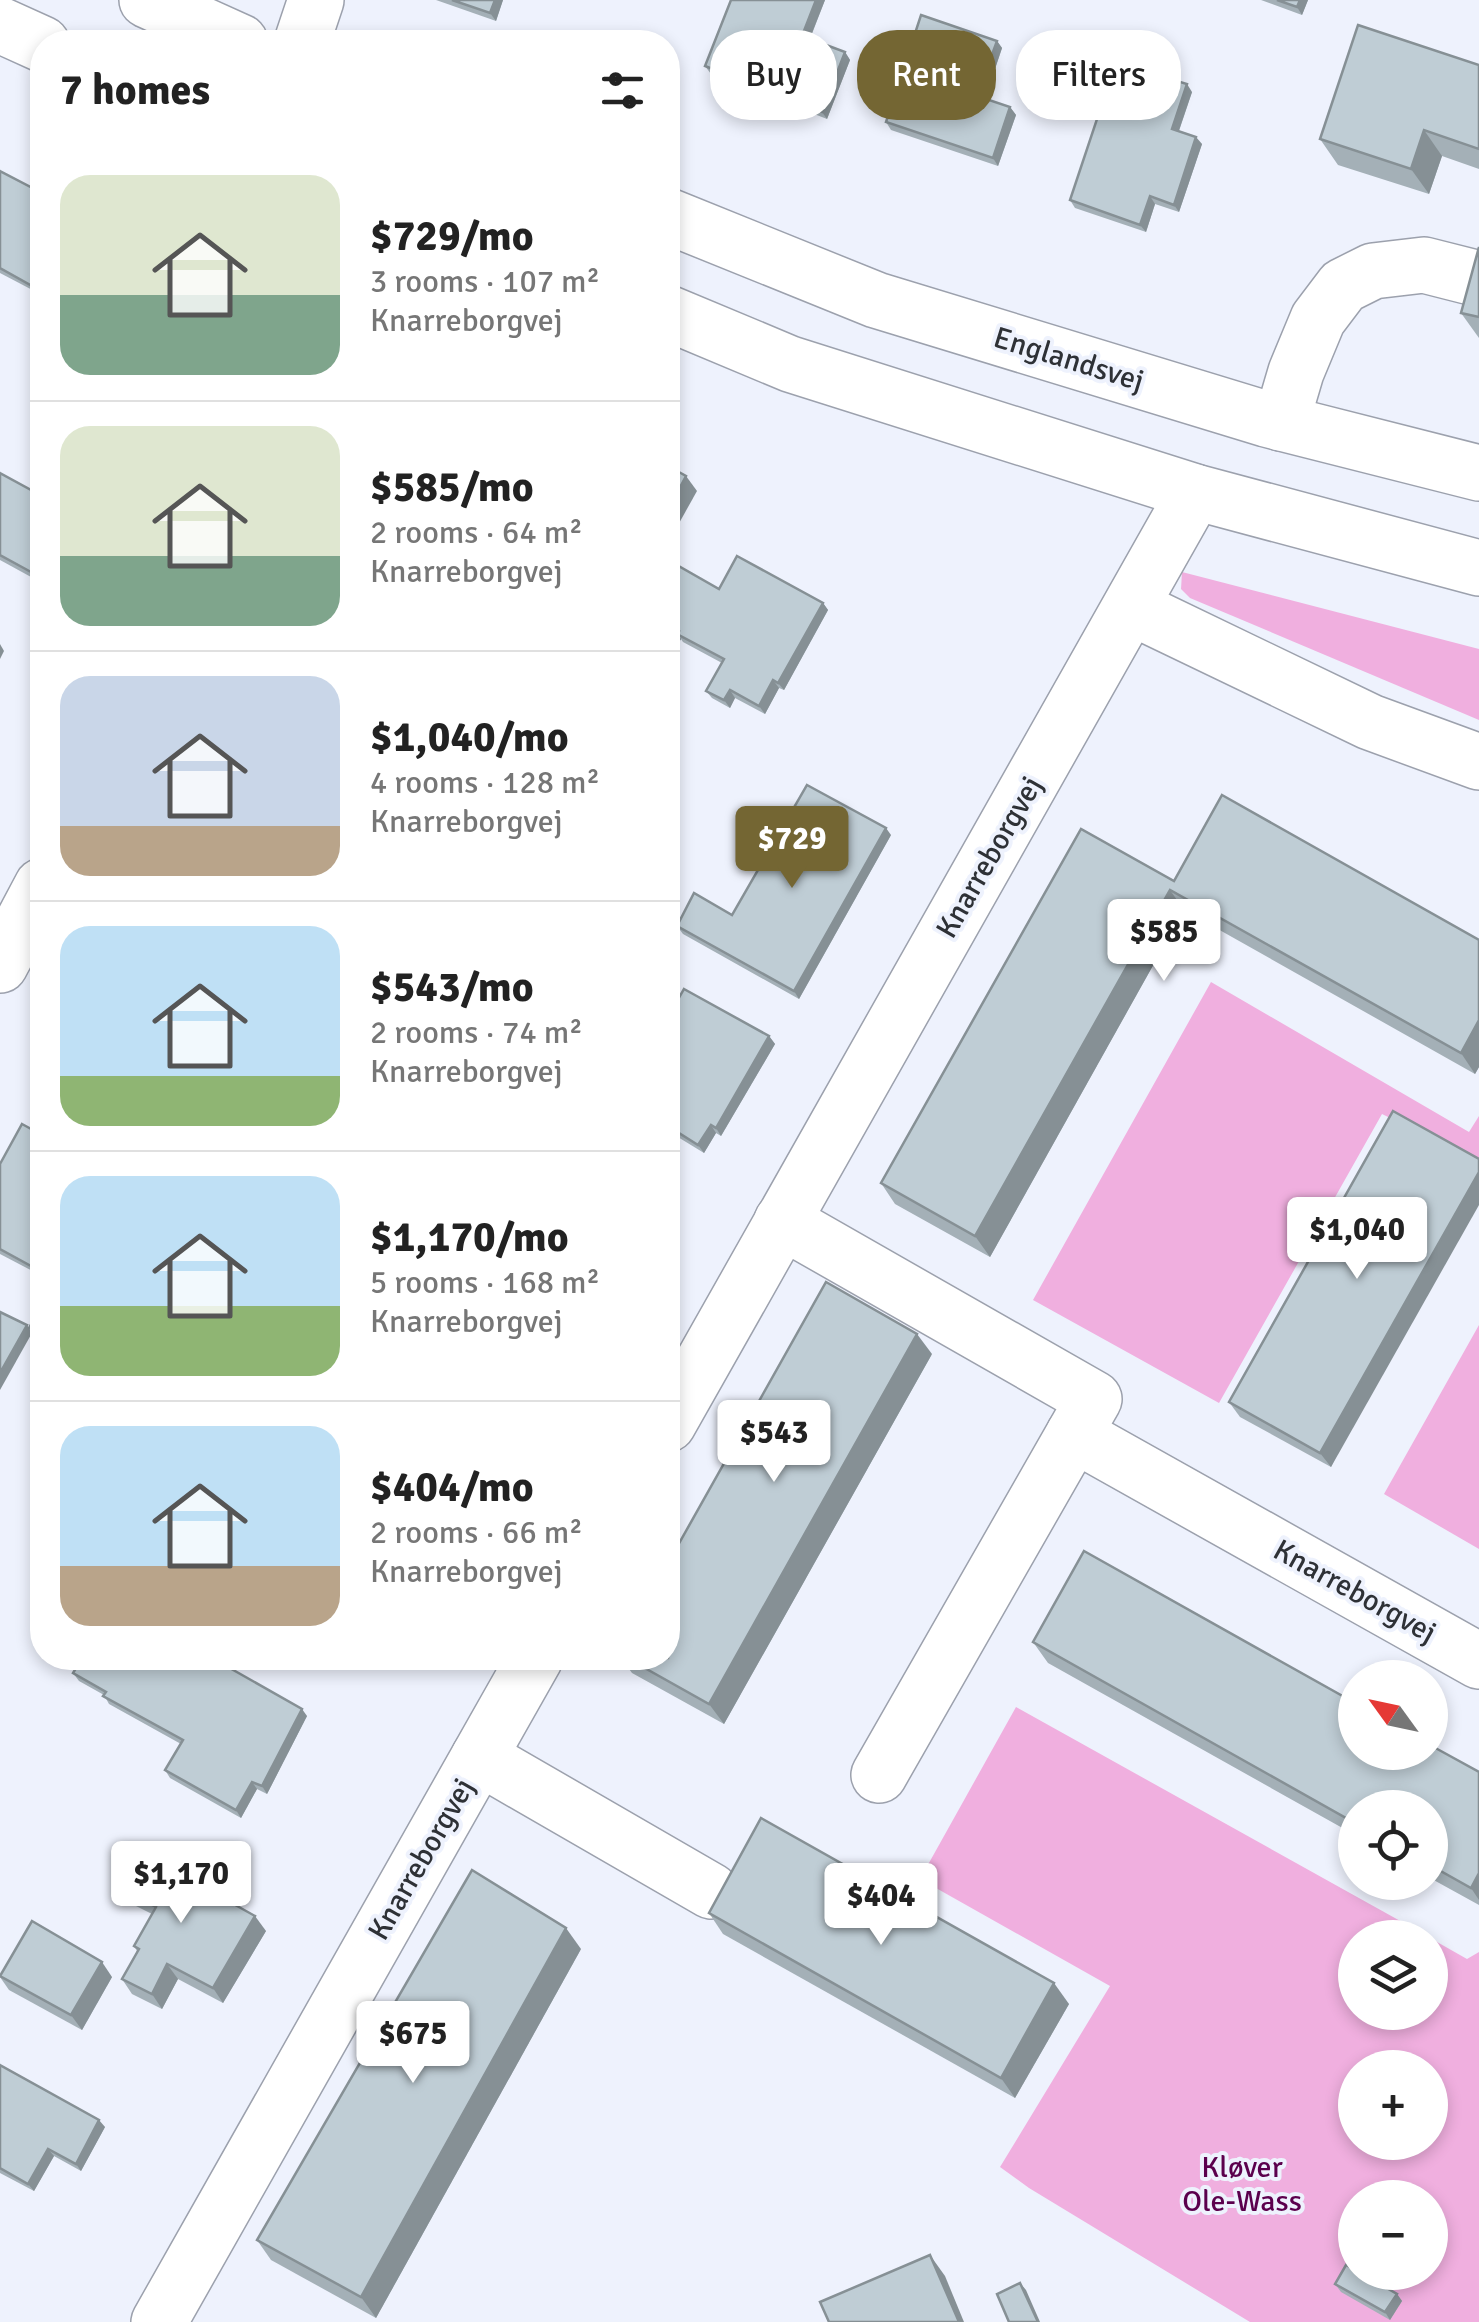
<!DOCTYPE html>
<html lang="en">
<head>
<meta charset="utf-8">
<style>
	:root { --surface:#fff; --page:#f2f2f2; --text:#222; --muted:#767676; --line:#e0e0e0; --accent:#746633 }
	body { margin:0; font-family:Signika,sans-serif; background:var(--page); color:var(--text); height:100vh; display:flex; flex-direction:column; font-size:38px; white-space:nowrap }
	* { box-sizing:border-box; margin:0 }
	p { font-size:32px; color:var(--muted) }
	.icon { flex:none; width:55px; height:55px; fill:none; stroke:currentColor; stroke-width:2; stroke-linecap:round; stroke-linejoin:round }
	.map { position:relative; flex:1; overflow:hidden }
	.details { position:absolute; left:30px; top:30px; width:650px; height:1640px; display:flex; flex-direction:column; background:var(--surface); border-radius:40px; box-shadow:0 5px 15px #0003 }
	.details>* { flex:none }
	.top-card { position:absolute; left:710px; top:30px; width:618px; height:90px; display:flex; gap:20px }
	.needle { width:65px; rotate:303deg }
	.buttons { position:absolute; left:1338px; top:1660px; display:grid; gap:20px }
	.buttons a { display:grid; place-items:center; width:110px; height:110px; border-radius:50%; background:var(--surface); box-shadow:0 5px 15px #0003; font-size:50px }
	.price { position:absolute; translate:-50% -85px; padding:0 22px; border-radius:10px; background:#fff; color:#222; font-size:32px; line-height:65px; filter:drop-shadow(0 2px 5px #0008) }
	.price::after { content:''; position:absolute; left:50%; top:60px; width:30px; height:22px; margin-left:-15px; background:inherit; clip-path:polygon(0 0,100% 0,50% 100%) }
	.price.selected { background:var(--accent); color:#fff }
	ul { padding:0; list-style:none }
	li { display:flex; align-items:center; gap:30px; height:250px; padding:0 30px }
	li+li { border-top:2px solid var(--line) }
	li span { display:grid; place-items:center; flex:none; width:280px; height:200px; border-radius:30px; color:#555 }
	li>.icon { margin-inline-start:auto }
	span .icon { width:120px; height:120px; fill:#fffc; stroke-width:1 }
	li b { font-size:42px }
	h2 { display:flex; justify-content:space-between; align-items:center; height:120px; padding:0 30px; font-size:42px }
	.tag { padding:0 35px; border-radius:40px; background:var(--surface); box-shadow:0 5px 15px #0003; font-size:35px; line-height:90px }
	.tag.selected { background:var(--accent); color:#fff }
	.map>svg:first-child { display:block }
	.green { fill:#f0afdf; fill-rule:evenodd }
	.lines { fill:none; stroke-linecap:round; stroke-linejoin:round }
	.minor-casing { stroke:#9ca1ad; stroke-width:58 }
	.minor { stroke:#fff; stroke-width:55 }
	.wall { fill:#a4b0b7 }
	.shaded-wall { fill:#869095 }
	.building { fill:#bfcdd5; stroke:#869095; stroke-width:2.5 }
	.labels { text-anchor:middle; stroke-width:8; stroke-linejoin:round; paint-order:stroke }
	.street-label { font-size:30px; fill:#2e3136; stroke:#eef2fd }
	.park-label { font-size:30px; fill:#5b004d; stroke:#eef2fd }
</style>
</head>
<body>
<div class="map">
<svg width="1479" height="2322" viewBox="0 0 1479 2322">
	<rect width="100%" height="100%" fill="#eef2fd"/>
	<g class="green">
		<polygon points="1182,572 1479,649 1479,720 1190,598 1181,589"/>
		<polygon points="1211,982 1469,1132 1479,1116 1479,1162 1382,1114 1219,1403 1033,1300"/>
		<polygon points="1479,1325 1479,1549 1384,1494"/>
		<path d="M1016 1707 1429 1937 1355 1938V2012H1430V1938L1467 1959 1479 1952V2322H1250L1029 2188 1000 2167 1110 1986 920 1879ZM1355 2068H1430V2142H1355ZM1355 2198H1430V2272H1355Z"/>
	</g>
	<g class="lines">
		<defs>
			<g id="minor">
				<polyline points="147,0 240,42"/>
				<polyline points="0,25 42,44"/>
				<polyline points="302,42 316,0"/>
				<polyline points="668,216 876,300 1266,419 1479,473"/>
				<polyline points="668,313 790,364 1195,492 1479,568"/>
				<polyline points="1281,423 1296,372 1318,319 1343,286 1373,271 1424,265 1479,279"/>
				<polyline points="1131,607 1370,722 1479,762"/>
				<polyline points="0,965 42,886"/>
				<polyline points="782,1221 1094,1399 879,1775"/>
				<polyline points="668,1424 1195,492"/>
				<polyline points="1074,1434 1479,1661"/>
				<polyline points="479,1757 711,1891"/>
				<polyline points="159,2322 535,1658"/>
			</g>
		</defs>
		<use href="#minor" class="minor-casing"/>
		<use href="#minor" class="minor"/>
	</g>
	<g class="wall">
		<polygon points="436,0 503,0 496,21"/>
		<polygon points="731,0 825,0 810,39 845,52 850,60 827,119 711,74 705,66"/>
		<polygon points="1261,0 1308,0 1302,15"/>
		<polygon points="997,41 1002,48 985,99 1010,107 1016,115 998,166 891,130 886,122"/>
		<polygon points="1479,65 1479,169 1442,156 1429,194 1338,165 1320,139"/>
		<polygon points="1192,92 1179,131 1202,144 1179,212 1155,204 1146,232 1075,208 1070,200 1159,93"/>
		<polygon points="0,171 40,294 0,273"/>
		<polygon points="1479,247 1479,338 1461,313"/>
		<polygon points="0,473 42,496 42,583 0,560"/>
		<polygon points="668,577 719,589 823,603 828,610 784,690 779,688 765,714 735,698 730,708 712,698 706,691 722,663 683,642 681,639 671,655 668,653"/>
		<polygon points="891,835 799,999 683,934 677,926 732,915"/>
		<polygon points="1174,881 1479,940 1479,1067 1475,1074 1184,910 990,1257 895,1204 881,1183"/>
		<polygon points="668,1017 769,1036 775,1044 721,1136 716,1133 704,1153 668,1131"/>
		<polygon points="42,1135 42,1276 0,1254 0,1164"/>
		<polygon points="1479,1159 1331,1467 1240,1417 1229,1402"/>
		<polygon points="42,1305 42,1340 35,1335 29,1328"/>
		<polygon points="932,1354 724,1724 632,1673 621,1658 668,1658"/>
		<polygon points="1033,1642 1479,1772 1479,1905 1430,1878 1430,1808 1355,1808 1355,1835 1048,1663"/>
		<polygon points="73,1673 307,1716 267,1794 257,1789 241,1818 170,1778 165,1770 181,1744 109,1704 104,1695 79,1681"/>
		<polygon points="118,1888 266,1931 223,2003 178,1979 162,2009 132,1994 122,1979 137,1951 134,1946 152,1914 128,1902"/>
		<polygon points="709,1913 1069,2004 1015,2098 723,1934"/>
		<polygon points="581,1949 376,2318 271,2260 257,2240"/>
		<polygon points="0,1974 112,1977 82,2030 9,1990 0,1977"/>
		<polygon points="0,2065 105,2127 81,2171 54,2156 34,2191 0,2173"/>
		<polygon points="1335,2284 1397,2294 1402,2301 1390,2320 1341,2292"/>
	</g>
	<g class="shaded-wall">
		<polygon points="495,0 503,0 496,21 490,13"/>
		<polygon points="816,0 825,0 808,43 802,36"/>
		<polygon points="1300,0 1308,0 1302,15 1297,7"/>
		<polygon points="997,41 1002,48 983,104 977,96"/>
		<polygon points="845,52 850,60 827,119 822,112"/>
		<polygon points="1187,84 1192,92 1177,136 1172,129"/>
		<polygon points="1010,107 1016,115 998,166 993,158"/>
		<polygon points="1424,130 1442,156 1429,194 1411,169"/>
		<polygon points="1196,137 1202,144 1179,212 1174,205"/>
		<polygon points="1150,196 1155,204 1146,232 1140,225"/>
		<polygon points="42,273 42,290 40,294 34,287"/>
		<polygon points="686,476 697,491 668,543 668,510"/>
		<polygon points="823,603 828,610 784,690 778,683"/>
		<polygon points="676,629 681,636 677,634 681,639 671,655 668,649 668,644"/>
		<polygon points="0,644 4,651 0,659"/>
		<polygon points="773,680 779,688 765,714 759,706"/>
		<polygon points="730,690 735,698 730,708 724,700"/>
		<polygon points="886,828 891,835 799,999 794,991"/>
		<polygon points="1170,890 1184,910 990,1257 975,1236"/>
		<polygon points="1479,1020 1479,1067 1475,1074 1461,1053"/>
		<polygon points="769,1036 775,1044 721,1136 716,1128"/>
		<polygon points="711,1125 716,1133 704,1153 698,1145"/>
		<polygon points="1479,1172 1479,1205 1331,1467 1320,1453"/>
		<polygon points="27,1325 32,1333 0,1390 0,1373"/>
		<polygon points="917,1334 932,1354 724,1724 709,1704"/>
		<polygon points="302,1709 307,1716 267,1794 262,1786"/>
		<polygon points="252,1782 257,1789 241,1818 236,1810"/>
		<polygon points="1479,1873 1479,1900 1471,1888"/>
		<polygon points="255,1916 266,1931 223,2003 213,1988"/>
		<polygon points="566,1928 581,1949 376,2318 361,2297"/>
		<polygon points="102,1962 112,1977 82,2030 71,2015"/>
		<polygon points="167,1964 178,1979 162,2009 152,1994"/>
		<polygon points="1054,1983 1069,2004 1015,2098 1001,2078"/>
		<polygon points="99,2120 105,2127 81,2171 76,2164"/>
		<polygon points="48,2149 54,2156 34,2191 28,2184"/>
		<polygon points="930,2255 945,2276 964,2322 959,2322"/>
		<polygon points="1020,2283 1026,2290 1040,2322 1038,2322"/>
		<polygon points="1397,2294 1402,2301 1390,2320 1385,2312"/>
	</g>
	<g class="building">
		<polygon points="452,0 495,0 490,13"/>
		<polygon points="731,0 816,0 802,36 845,52 822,112 705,66"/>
		<polygon points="1277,0 1300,0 1297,7"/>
		<polygon points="921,15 997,41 977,96 1010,107 993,158 886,122"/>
		<polygon points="1358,25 1479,65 1479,149 1424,130 1411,169 1320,139"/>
		<polygon points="1111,77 1159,93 1164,77 1187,84 1172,129 1196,137 1174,205 1150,196 1140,225 1070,200"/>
		<polygon points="0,171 42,193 42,273 34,287 0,268"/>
		<polygon points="1479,247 1479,317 1461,313"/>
		<polygon points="668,466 686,476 668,510"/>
		<polygon points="0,473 42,496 42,578 0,555"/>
		<polygon points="737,556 823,603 778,683 773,680 759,706 730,690 724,700 706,691 724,659 677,634 679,631 676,629 668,644 668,577 675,564 719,589"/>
		<polygon points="807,785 886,828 794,991 677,926 694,893 732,915"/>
		<polygon points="1222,795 1479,940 1479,1020 1461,1053 1170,890 975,1236 881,1183 1081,829 1174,881"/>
		<polygon points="684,989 769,1036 716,1128 711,1125 698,1145 668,1126 668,1017"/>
		<polygon points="1393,1111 1479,1159 1479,1172 1320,1453 1229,1402"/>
		<polygon points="22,1124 42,1135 42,1272 0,1249 0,1164"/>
		<polygon points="826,1282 917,1334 709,1704 627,1658 668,1658 668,1563"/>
		<polygon points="42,1305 42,1335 29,1328"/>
		<polygon points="0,1312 27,1325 0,1373"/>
		<polygon points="1084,1551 1355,1703 1355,1752 1430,1752 1430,1745 1479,1772 1479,1873 1471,1888 1430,1865 1430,1808 1355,1808 1355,1823 1033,1642"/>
		<polygon points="82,1658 212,1658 302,1709 262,1786 252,1782 236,1810 165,1770 183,1740 103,1696 106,1692 73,1673"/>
		<polygon points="761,1818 1054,1983 1001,2078 709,1913"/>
		<polygon points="139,1851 255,1916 213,1988 167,1964 152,1994 122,1979 139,1949 134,1946 156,1907 118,1888"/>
		<polygon points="472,1870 566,1928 361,2297 257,2240"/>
		<polygon points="32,1921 102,1962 71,2015 0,1976"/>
		<polygon points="0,2065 99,2120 76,2164 48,2149 28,2184 0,2168"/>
		<polygon points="930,2255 959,2322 829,2322 820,2302"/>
		<polygon points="1346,2265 1355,2270 1355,2272 1359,2272 1397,2294 1385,2312 1335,2284"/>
		<polygon points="1020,2283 1038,2322 1009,2322 997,2294"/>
	</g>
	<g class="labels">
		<g class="street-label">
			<text transform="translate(1069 359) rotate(17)" y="10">Englandsvej</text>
			<text transform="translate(989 857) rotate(-60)" y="10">Knarreborgvej</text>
			<text transform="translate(1355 1591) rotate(29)" y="10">Knarreborgvej</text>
			<text transform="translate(421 1859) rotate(-60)" y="10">Knarreborgvej</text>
		</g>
		<g class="park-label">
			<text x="1242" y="2177">Kløver<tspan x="1242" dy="34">Ole-Wass</tspan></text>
		</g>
	</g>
</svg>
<div class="buttons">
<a><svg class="needle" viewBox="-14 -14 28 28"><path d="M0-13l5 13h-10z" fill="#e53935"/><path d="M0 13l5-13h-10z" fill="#767676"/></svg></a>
<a><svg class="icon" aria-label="locate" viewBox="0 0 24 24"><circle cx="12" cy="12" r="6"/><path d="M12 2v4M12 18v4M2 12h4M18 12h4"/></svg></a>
<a><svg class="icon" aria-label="layers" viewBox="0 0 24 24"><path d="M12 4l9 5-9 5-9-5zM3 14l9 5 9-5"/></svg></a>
<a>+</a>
<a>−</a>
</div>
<b class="price selected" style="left:792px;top:891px">$729</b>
<b class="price" style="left:1164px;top:984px">$585</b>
<b class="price" style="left:1357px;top:1282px">$1,040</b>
<b class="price" style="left:774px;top:1485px">$543</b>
<b class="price" style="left:181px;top:1926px">$1,170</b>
<b class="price" style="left:881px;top:1948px">$404</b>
<b class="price" style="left:413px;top:2086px">$675</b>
<div class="top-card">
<a class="tag">Buy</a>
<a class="tag selected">Rent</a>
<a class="tag">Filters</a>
</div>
<section class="details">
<h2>7 homes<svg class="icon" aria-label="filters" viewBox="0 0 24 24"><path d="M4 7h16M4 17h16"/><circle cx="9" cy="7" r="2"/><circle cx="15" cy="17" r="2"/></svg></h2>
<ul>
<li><span style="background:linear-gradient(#dfe7d0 60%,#7fa58c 0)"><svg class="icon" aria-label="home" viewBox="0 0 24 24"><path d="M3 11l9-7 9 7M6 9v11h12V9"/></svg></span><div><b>$729/mo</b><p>3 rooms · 107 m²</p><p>Knarreborgvej</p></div></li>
<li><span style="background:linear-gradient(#dfe7d0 65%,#7fa58c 0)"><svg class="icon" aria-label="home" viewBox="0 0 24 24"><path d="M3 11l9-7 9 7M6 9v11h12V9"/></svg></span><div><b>$585/mo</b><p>2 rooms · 64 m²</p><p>Knarreborgvej</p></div></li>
<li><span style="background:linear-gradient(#c9d6e8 75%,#b9a48a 0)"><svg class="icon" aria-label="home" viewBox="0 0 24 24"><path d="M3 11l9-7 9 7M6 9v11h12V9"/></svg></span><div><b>$1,040/mo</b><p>4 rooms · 128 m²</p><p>Knarreborgvej</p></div></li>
<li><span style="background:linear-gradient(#bfe0f5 75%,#8fb573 0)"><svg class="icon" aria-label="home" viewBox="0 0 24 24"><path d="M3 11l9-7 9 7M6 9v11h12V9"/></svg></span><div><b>$543/mo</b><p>2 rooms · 74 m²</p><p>Knarreborgvej</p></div></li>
<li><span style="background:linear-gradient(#bfe0f5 65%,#8fb573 0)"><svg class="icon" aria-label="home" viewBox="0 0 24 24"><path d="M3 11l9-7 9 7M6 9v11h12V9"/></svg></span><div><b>$1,170/mo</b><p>5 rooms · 168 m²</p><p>Knarreborgvej</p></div></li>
<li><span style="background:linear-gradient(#bfe0f5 70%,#b9a48a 0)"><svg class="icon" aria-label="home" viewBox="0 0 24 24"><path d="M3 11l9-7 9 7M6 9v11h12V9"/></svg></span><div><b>$404/mo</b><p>2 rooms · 66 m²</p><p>Knarreborgvej</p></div></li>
</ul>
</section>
</div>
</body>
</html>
